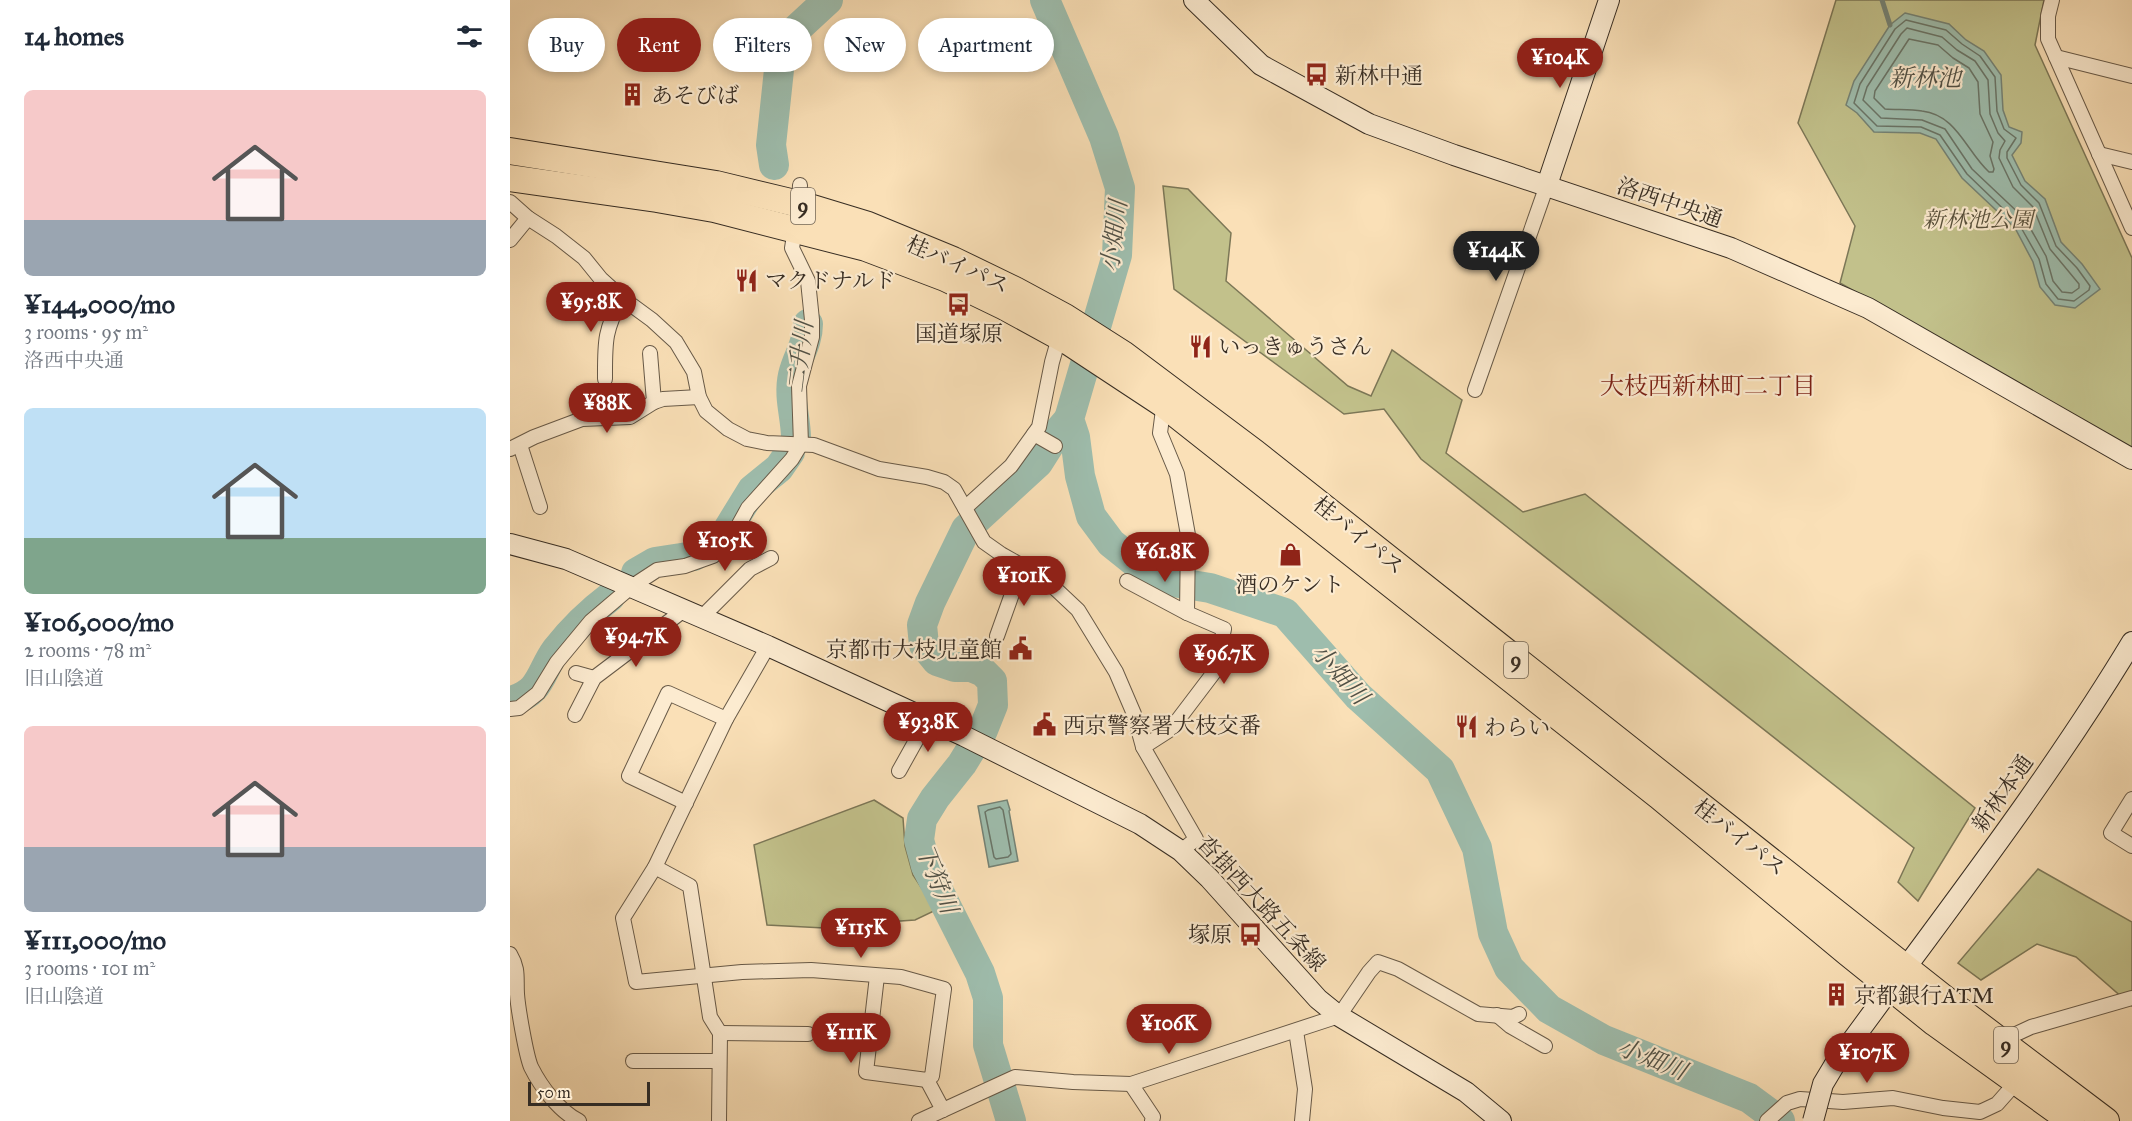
<!DOCTYPE html>
<html lang="en">
<head>
<meta charset="utf-8">
<style>
	:root { --surface:#fff; --page:#f6f6f7; --text:#1f2937; --muted:#747a83; --accent:#8f2418 }
	body { margin:0; font-family:"IM FELL Great Primer","Noto Serif JP",serif; background:var(--page); color:var(--text); height:100vh; display:flex; flex-direction:column; font-size:22px; white-space:nowrap }
	* { box-sizing:border-box; margin:0 }
	p { font-size:20px; color:var(--muted) }
	.icon { flex:none; width:33px; height:33px; fill:none; stroke:currentColor; stroke-width:2; stroke-linecap:round; stroke-linejoin:round }
	.map { position:relative; flex:1; overflow:hidden }
	.sheet { display:flex; flex-direction:column; background:var(--surface); width:510px }
	.sheet>* { flex:none }
	.hud { position:absolute; left:18px; top:18px; width:570px; height:54px; display:flex; gap:12px }
	.scale { position:absolute; left:18px; bottom:15px; width:122px; box-sizing:border-box; padding-left:6px; border:3px solid #372d23; border-top:0; font-size:16px; line-height:21px; white-space:nowrap; color:#372d23; -webkit-text-stroke:4px #fcebd0; paint-order:stroke }
	.price { position:absolute; translate:-50% -51px; padding:0 14px; border-radius:21px; background:var(--accent); color:#fff; font-size:20px; line-height:39px; filter:drop-shadow(0 2px 3px #0008) }
	.price::after { content:''; position:absolute; left:50%; top:36px; width:18px; height:14px; margin-left:-9px; background:inherit; clip-path:polygon(0 0,100% 0,50% 100%) }
	.price.on { background:#222; color:#fff }
	ul { padding:0; list-style:none }
	li { display:grid; align-content:center; gap:12px; height:318px; padding:0 24px }
	li span { display:grid; place-items:center; height:186px; border-radius:9px; color:#555 }
	li>.icon { margin-inline-start:auto }
	span .icon { width:108px; height:108px; fill:#fffc; stroke-width:1 }
	li b { font-size:26px }
	h2 { display:flex; justify-content:space-between; align-items:center; height:72px; padding:0 24px; font-size:26px }
	.tag { padding:0 21px; border-radius:27px; background:var(--surface); box-shadow:0 3px 9px #0003; font-size:21px; line-height:54px }
	.tag.on { background:var(--accent); color:#fff }
	main { display:flex; flex:1; min-height:0 }
	.map>svg:first-child { display:block }
	.green { fill:#c2c18b; stroke:#7c7757; stroke-width:1.5 }
	.water { fill:#9ebdad; stroke:#758376; stroke-width:1.5 }
	.lines { fill:none; stroke-linecap:round; stroke-linejoin:round }
	.shore { stroke:#6a7568; stroke-width:1.5 }
	.stream { stroke:#758376; stroke-width:5 }
	.river { stroke:#9ebdad; stroke-width:30 }
	.street-casing { stroke:#685a48; stroke-width:16 }
	.secondary-casing { stroke:#372d23; stroke-width:22 }
	.highway-casing { stroke:#372d23; stroke-width:28 }
	.street { stroke:#fcebd0; stroke-width:14 }
	.secondary { stroke:#fcebd0; stroke-width:20 }
	.highway { stroke:#fae0b7; stroke-width:26 }
	.secondary-bridge-casing { stroke:#372d23; stroke-width:22; stroke-linecap:butt }
	.secondary-bridge { stroke:#fcebd0; stroke-width:20 }
	.labels { text-anchor:middle; stroke-width:4.5; stroke-linejoin:round; paint-order:stroke }
	.shield { fill:#fcebd0; stroke:#726657; stroke-width:1.5 }
	.shield-label { font-size:21px; font-weight:bold; fill:#372d23 }
	.poi-label { font-size:22px; fill:#372d23; stroke:#fcebd0; text-anchor:start }
	.street-label { font-size:22px; fill:#372d23; stroke:#fcebd0 }
	.park-label { font-size:22px; font-style:italic; fill:#5a523d; stroke:#fcebd0 }
	.water-label { font-size:24px; font-style:italic; fill:#515146; stroke:#fcebd0 }
	.neighbourhood-label { font-size:24px; fill:#7a1f14; stroke:#fcebd0 }
</style>
</head>
<body>
<main>
<section class="sheet">
<h2>14 homes<svg class="icon" aria-label="filters" viewBox="0 0 24 24"><path d="M4 7h16M4 17h16"/><circle cx="9" cy="7" r="2"/><circle cx="15" cy="17" r="2"/></svg></h2>
<ul>
<li><span style="background:linear-gradient(#f6c9c9 70%,#9aa5b1 0)"><svg class="icon" aria-label="home" viewBox="0 0 24 24"><path d="M3 11l9-7 9 7M6 9v11h12V9"/></svg></span><div><b>¥144,000/mo</b><p>3 rooms · 95 m²</p><p>洛西中央通</p></div></li>
<li><span style="background:linear-gradient(#bfe0f5 70%,#7fa58c 0)"><svg class="icon" aria-label="home" viewBox="0 0 24 24"><path d="M3 11l9-7 9 7M6 9v11h12V9"/></svg></span><div><b>¥106,000/mo</b><p>2 rooms · 78 m²</p><p>旧山陰道</p></div></li>
<li><span style="background:linear-gradient(#f6c9c9 65%,#9aa5b1 0)"><svg class="icon" aria-label="home" viewBox="0 0 24 24"><path d="M3 11l9-7 9 7M6 9v11h12V9"/></svg></span><div><b>¥111,000/mo</b><p>3 rooms · 101 m²</p><p>旧山陰道</p></div></li>
</ul>
</section>
<div class="map">
<svg width="1622" height="1121" viewBox="0 0 1622 1121">
	<rect width="100%" height="100%" fill="#fae0b7"/>
	<filter id="stains"><feTurbulence type="fractalNoise" baseFrequency=".00333" numOctaves="4"/><feColorMatrix values="0 0 0 0 .2 0 0 0 0 .09 0 0 0 0 .02 0 0 0 .5 -.17"/></filter>
	<radialGradient id="worn" r=".72"><stop offset=".6" stop-color="#630" stop-opacity="0"/><stop offset="1" stop-color="#630" stop-opacity=".3"/></radialGradient>
	<g class="green">
		<polygon points="1326,0 1534,0 1525,45 1622,258 1622,450 1330,283 1345,226 1288,123"/>
		<polygon points="653,186 678,189 721,233 716,281 838,386 861,396 882,350 952,400 936,453 1013,512 1075,494 1465,808 1408,901 1388,882 1404,848 911,459 874,409 834,414 664,289"/>
		<polygon points="364,800 393,818 395,846 403,875 426,910 405,920 376,922 372,931 257,925 244,845"/>
		<polygon points="1528,869 1622,922 1622,1006 1566,957 1527,944 1471,980 1448,963"/>
	</g>
	<g class="water">
		<polygon points="1395,13 1439,24 1456,40 1474,51 1491,75 1493,110 1499,127 1512,132 1511,143 1502,155 1515,181 1535,199 1551,242 1572,264 1590,289 1565,308 1545,305 1530,287 1523,262 1505,228 1452,178 1426,139 1410,133 1364,132 1347,113 1336,105 1344,81 1380,25"/>
		<polygon points="497,800 500,810 499,811 508,861 479,867 468,806"/>
	</g>
	<g class="lines">
		<g class="shore">
			<polygon points="1396,20 1436,30 1452,44 1470,56 1485,77 1487,111 1494,129 1506,138 1497,152 1497,158 1511,185 1529,203 1546,246 1567,268 1580,286 1579,290 1564,301 1548,299 1536,284 1529,259 1509,224 1457,174 1430,135 1411,127 1367,126 1344,103 1350,84 1385,29"/>
			<polygon points="1397,28 1432,37 1447,50 1465,61 1478,80 1480,114 1488,133 1495,141 1490,150 1489,158 1503,187 1523,207 1540,249 1569,284 1569,288 1562,293 1552,292 1543,281 1536,256 1515,219 1462,169 1435,129 1412,120 1371,118 1353,100 1357,87 1391,34"/>
			<path d="M1399 39 1428 45 1443 58 1459 68 1468 82 1470 114 1483 142 1480 156 1484 169 1483 172H1479C1456 151 1447 115 1412 111 1400 109 1387 110 1375 109L1364 98 1365 91Z"/>
			<polygon points="490,807 493,810 501,854 498,857 486,859 484,857 475,812 478,810"/>
		</g>
		<polyline class="stream" points="1372,0 1380,25"/>
		<g class="river">
			<polyline points="535,0 594,137 610,188 607,255 559,419 565,437 570,476 581,516 601,543 626,563 663,582 700,588 775,613 848,696 930,770 967,848 983,933 999,968 1039,1009 1094,1040 1239,1098 1270,1121"/>
			<polyline points="264,165 261,145 271,51 279,36 318,0"/>
			<path d="M286 438C286 417 278 397 283 375 287 357 298 344 298 324"/>
			<polyline points="126,573 145,562 184,556 201,545 215,534 242,490 269,468 280,452"/>
			<path d="M0 701C32 693 30 672 46 650 61 631 80 612 100 597"/>
			<polyline points="501,1121 478,1045 478,998 470,973 416,866 409,840 412,819 425,798 452,764 473,730 483,705 482,681 473,672 461,667 445,667 427,661 414,645 412,625 420,603 456,529 528,463 547,433 559,419"/>
		</g>
		<defs>
			<g id="street">
				<polyline points="1542,0 1538,16 1538,39 1622,228"/>
				<polyline points="1546,57 1622,76"/>
				<polyline points="1589,154 1622,162"/>
				<polyline points="0,202 18,218 46,236 74,258 91,279 112,298 142,320 166,342 184,372 189,397 196,411 218,429 237,439 257,443 304,445 369,469 417,477 434,482 444,489 474,542 491,554 535,579 568,610 606,672 624,714 633,747 686,839 671,851"/>
				<polyline points="0,240 18,218"/>
				<polyline points="140,353 144,402"/>
				<path d="M95 379C95 342 94 331 112 298"/>
				<polyline points="965,390 1037,185"/>
				<polyline points="524,434 545,446"/>
				<polyline points="10,445 30,507"/>
				<polyline points="0,449 24,437 72,419 120,417 144,402 153,399 189,397"/>
				<polyline points="455,508 501,466 529,427 542,362 550,334"/>
				<polyline points="617,581 677,613"/>
				<polyline points="192,617 240,569 261,558"/>
				<polyline points="487,636 512,566"/>
				<polyline points="258,646 216,719 145,867 113,918 126,982 232,972 301,970 391,977 434,989 422,1076 417,1080 433,1110"/>
				<polyline points="66,673 84,678"/>
				<polyline points="0,709 9,708 28,693 47,662 81,621 121,587 147,570 175,566 203,556 222,537 238,508 282,459 291,444 289,386 302,337 302,320 298,281 282,248 289,204 290,185"/>
				<polyline points="65,715 84,678 174,610"/>
				<polyline points="633,747 661,729 705,671 714,629 677,613 678,535 667,474 650,433 654,402"/>
				<polyline points="389,771 418,719"/>
				<polyline points="1622,799 1601,833 1622,846"/>
				<polyline points="176,803 119,776 158,693 216,719"/>
				<polyline points="145,867 180,886 200,1017 210,1033 209,1121"/>
				<path d="M0 954C9 969 6 978 7 994 8 1008 16 1055 21 1067 31 1087 49 1111 69 1121"/>
				<polyline points="367,976 356,1072 417,1080"/>
				<polyline points="987,1015 1000,1026 1035,1046"/>
				<polyline points="786,1031 795,1089 792,1121"/>
				<polyline points="210,1033 298,1034"/>
				<polyline points="1491,1041 1521,1027 1622,998"/>
				<polyline points="123,1061 209,1061"/>
				<polyline points="621,1084 643,1117 642,1121"/>
				<polyline points="409,1121 505,1077 563,1082 621,1084 829,1016 859,972 868,962 888,969 968,1014 1003,1017 1009,1014"/>
				<polyline points="1257,1121 1277,1103 1290,1099 1333,1102 1383,1098 1433,1108 1470,1112 1487,1104 1510,1078"/>
			</g>
			<g id="secondary">
				<polyline points="684,0 751,65 859,124 944,155 1221,248 1358,308 1622,459"/>
				<polyline points="1037,185 1099,0"/>
				<polyline points="0,544 56,559 258,646 454,736 630,824 671,851 699,878 808,999 829,1016 956,1092 991,1121"/>
				<path d="M1325 1064C1425 926 1534 788 1622 642"/>
			</g>
			<g id="highway">
				<polyline points="0,151 206,184 289,204 358,225 443,260 505,290 555,317 613,354 745,453 1440,1003 1596,1121"/>
				<polyline points="0,178 147,199 204,209 356,248 435,278 495,307 559,342 653,404 1149,796 1338,953 1425,1023 1561,1121"/>
			</g>
		</defs>
		<use href="#street" class="street-casing"/>
		<use href="#secondary" class="secondary-casing"/>
		<use href="#highway" class="highway-casing"/>
		<use href="#street" class="street"/>
		<use href="#secondary" class="secondary"/>
		<use href="#highway" class="highway"/>
		<defs>
			<polyline id="secondary-bridge" points="1303,1121 1313,1084 1325,1064"/>
		</defs>
		<use href="#secondary-bridge" class="secondary-bridge-casing"/>
		<use href="#secondary-bridge" class="secondary-bridge"/>
	</g>
	<defs>
		<symbol id="bus-bare" viewBox="-9 -9 18 18"><path d="M-5-6H5V4H4V6H2V4H-2V6H-4V4H-5ZM-3.5-4V0h7V-4ZM-3.5 1.2v1.5H-2V1.2ZM2 1.2v1.5H3.5V1.2Z" fill="#8f2418" stroke="#fcebd0" stroke-width="2.5" paint-order="stroke"/></symbol>
		<symbol id="building-bare" viewBox="-9 -9 18 18"><path d="M-4-6H4V6H1V3H-1V6H-4ZM-2.5-4.3h1.7v1.8h-1.7ZM.8-4.3h1.7v1.8H.8ZM-2.5-1h1.7V.8h-1.7ZM.8-1h1.7V.8H.8Z" fill="#8f2418" stroke="#fcebd0" stroke-width="2.5" paint-order="stroke"/></symbol>
		<symbol id="restaurant-bare" viewBox="-9 -9 18 18"><path d="M-5-6h1v4h1v-4h1v4h1v-4h1v5L-1.5 .5V6h-2V.5L-5-1ZM5-6V6H3V1.5H1.5Q1.5-4 5-6Z" fill="#8f2418" stroke="#fcebd0" stroke-width="2.5" paint-order="stroke"/></symbol>
		<symbol id="shop-bare" viewBox="-9 -9 18 18"><path d="M-5-2.5h2.3a2.7 3.5 0 0 1 5.4 0H5L5.5 6h-11ZM-1.5-2.5h3a1.5 2.3 0 0 0-3 0Z" fill="#8f2418" stroke="#fcebd0" stroke-width="2.5" paint-order="stroke"/></symbol>
		<symbol id="civic-bare" viewBox="-9 -9 18 18"><path d="M-.6-6.5H3V-4.5H.6V-3L4-1V1h2V6H-6V1h2V-1L-.6-3ZM-1.2 2.5V6h2.4V2.5Z" fill="#8f2418" stroke="#fcebd0" stroke-width="2.5" paint-order="stroke"/></symbol>
	</defs>
	<g fill-rule="evenodd">
		<use href="#bus-bare" x="790" y="58" width="33" height="33"/>
		<use href="#building-bare" x="106" y="78" width="33" height="33"/>
		<use href="#restaurant-bare" x="220" y="264" width="33" height="33"/>
		<use href="#bus-bare" x="432" y="288" width="33" height="33"/>
		<use href="#restaurant-bare" x="674" y="330" width="33" height="33"/>
		<use href="#shop-bare" x="764" y="538" width="33" height="33"/>
		<use href="#civic-bare" x="494" y="632" width="33" height="33"/>
		<use href="#civic-bare" x="518" y="708" width="33" height="33"/>
		<use href="#restaurant-bare" x="940" y="710" width="33" height="33"/>
		<use href="#bus-bare" x="724" y="918" width="33" height="33"/>
		<use href="#building-bare" x="1310" y="978" width="33" height="33"/>
	</g>
	<g class="labels">
		<g class="shield">
			<rect x="281" y="188" width="24" height="36" rx="4.5"/>
			<rect x="994" y="642" width="24" height="36" rx="4.5"/>
			<rect x="1484" y="1027" width="24" height="36" rx="4.5"/>
		</g>
		<g class="shield-label">
			<text x="293" y="213">9</text>
			<text x="1006" y="667">9</text>
			<text x="1496" y="1052">9</text>
		</g>
		<g class="poi-label">
			<text x="825" y="83">新林中通</text>
			<text x="141" y="103">あそびば</text>
			<text x="255" y="288">マクドナルド</text>
			<text x="449" y="341" text-anchor="middle">国道塚原</text>
			<text x="708" y="354">いっきゅうさん</text>
			<text x="780" y="592" text-anchor="middle">酒のケント</text>
			<text x="492" y="657" text-anchor="end">京都市大枝児童館</text>
			<text x="553" y="733">西京警察署大枝交番</text>
			<text x="974" y="735">わらい</text>
			<text x="722" y="942" text-anchor="end">塚原</text>
			<text x="1344" y="1003">京都銀行ATM</text>
		</g>
		<g class="street-label">
			<text transform="translate(1160 202) rotate(19)" y="8">洛西中央通</text>
			<text transform="translate(448 264) rotate(24)" y="8">桂バイパス</text>
			<text transform="translate(849 535) rotate(39)" y="8">桂バイパス</text>
			<text transform="translate(1492 793) rotate(-55)" y="8">新林本通</text>
			<text transform="translate(1230 837) rotate(38)" y="8">桂バイパス</text>
			<text transform="translate(752 903) rotate(47)" y="8">沓掛西大路五条線</text>
		</g>
		<g class="park-label">
			<text x="1468" y="227">新林池公園</text>
		</g>
		<g class="water-label">
			<text x="1415" y="86">新林池</text>
			<text transform="translate(604 236) rotate(-83)" y="8">小畑川</text>
			<text transform="translate(290 357) rotate(-83)" y="8">二升川</text>
			<text transform="translate(830 674) rotate(48)" y="8">小畑川</text>
			<text transform="translate(427 879) rotate(68)" y="8">下狩川</text>
			<text transform="translate(1142 1059) rotate(22)" y="8">小畑川</text>
		</g>
		<g class="neighbourhood-label">
			<text x="1198" y="394">大枝西新林町二丁目</text>
		</g>
	</g>
	<rect width="100%" height="100%" filter="url(#stains)"/>
	<rect width="100%" height="100%" fill="url(#worn)"/>
</svg>
<div class="scale">50 m</div>
<b class="price" style="left:1050px;top:89px">¥104K</b>
<b class="price on" style="left:986px;top:282px">¥144K</b>
<b class="price" style="left:81px;top:333px">¥95.8K</b>
<b class="price" style="left:97px;top:434px">¥88K</b>
<b class="price" style="left:215px;top:572px">¥105K</b>
<b class="price" style="left:655px;top:583px">¥61.8K</b>
<b class="price" style="left:514px;top:607px">¥101K</b>
<b class="price" style="left:126px;top:668px">¥94.7K</b>
<b class="price" style="left:714px;top:685px">¥96.7K</b>
<b class="price" style="left:418px;top:753px">¥93.8K</b>
<b class="price" style="left:351px;top:959px">¥115K</b>
<b class="price" style="left:659px;top:1055px">¥106K</b>
<b class="price" style="left:341px;top:1064px">¥111K</b>
<b class="price" style="left:1357px;top:1084px">¥107K</b>
<div class="hud">
<a class="tag">Buy</a>
<a class="tag on">Rent</a>
<a class="tag">Filters</a>
<a class="tag">New</a>
<a class="tag">Apartment</a>
</div>
</div>
</main>
</body>
</html>
